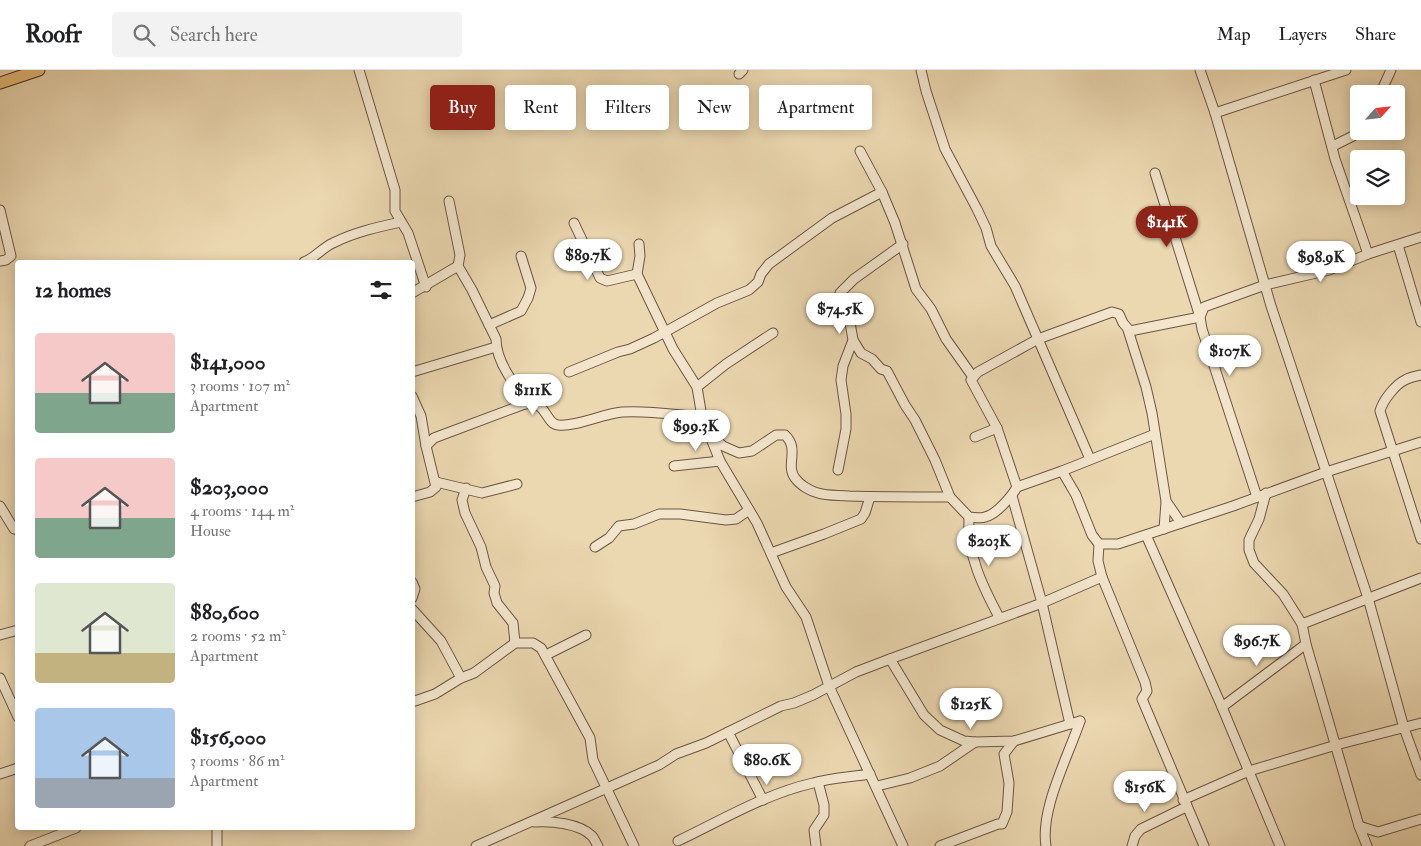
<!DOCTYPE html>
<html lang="en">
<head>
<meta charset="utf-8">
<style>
	:root { --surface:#fff; --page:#f2f2f2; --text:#202124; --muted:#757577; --line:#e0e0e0; --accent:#8f2418 }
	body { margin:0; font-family:"IM FELL Double Pica",serif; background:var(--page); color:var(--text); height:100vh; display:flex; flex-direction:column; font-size:19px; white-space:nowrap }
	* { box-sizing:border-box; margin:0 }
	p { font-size:16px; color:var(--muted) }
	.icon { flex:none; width:28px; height:28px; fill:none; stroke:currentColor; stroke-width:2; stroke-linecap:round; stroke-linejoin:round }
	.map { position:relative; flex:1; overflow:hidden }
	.drawer { position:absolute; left:15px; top:190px; width:400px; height:570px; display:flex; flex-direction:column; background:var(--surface); border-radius:5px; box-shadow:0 2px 12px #0003 }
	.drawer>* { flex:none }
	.guide { position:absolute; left:430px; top:15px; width:475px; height:45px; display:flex; gap:10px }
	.needle { width:32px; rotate:63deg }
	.controls { position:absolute; left:1350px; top:15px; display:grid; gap:10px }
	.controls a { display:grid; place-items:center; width:55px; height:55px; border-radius:5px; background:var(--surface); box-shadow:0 2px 12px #0003; font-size:25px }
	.price { position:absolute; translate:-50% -42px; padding:0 11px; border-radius:18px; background:#fff; color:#222; font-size:16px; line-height:32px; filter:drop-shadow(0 1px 2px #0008) }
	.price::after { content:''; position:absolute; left:50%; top:30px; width:15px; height:11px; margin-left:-8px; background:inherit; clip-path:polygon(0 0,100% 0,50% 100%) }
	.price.active { background:var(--accent); color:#fff }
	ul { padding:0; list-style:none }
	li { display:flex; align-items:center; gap:15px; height:125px; padding:0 20px }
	li span { display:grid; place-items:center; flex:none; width:140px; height:100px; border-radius:5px; color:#555 }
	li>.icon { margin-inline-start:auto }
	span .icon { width:60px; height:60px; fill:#fffc; stroke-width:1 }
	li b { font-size:21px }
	h2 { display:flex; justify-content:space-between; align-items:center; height:60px; padding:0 20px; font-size:21px }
	.pill { padding:0 18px; border-radius:5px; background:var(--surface); box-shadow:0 2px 12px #0003; font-size:18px; line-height:45px }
	.pill.active { background:var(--accent); color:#fff }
	header { display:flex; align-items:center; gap:30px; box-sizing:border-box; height:70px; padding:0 25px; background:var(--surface); border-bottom:1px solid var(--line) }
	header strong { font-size:24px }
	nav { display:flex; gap:28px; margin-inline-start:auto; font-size:18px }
	.search { width:350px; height:45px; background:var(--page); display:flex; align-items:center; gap:12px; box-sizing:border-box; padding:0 18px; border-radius:5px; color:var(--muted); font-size:19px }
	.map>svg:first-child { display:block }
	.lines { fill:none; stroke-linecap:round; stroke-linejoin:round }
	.minor-casing { stroke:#6c5643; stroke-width:11 }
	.major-casing { stroke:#412b1f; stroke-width:13 }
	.minor { stroke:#f2e5cc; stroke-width:9 }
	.major { stroke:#e6bc78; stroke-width:11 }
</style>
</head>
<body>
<header>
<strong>Roofr</strong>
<div class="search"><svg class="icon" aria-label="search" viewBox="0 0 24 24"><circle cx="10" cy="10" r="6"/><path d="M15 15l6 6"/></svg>Search here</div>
<nav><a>Map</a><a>Layers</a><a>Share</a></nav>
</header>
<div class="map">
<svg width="1421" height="776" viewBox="0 0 1421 776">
	<rect width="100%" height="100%" fill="#ebd7b0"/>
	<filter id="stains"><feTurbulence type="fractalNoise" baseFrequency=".004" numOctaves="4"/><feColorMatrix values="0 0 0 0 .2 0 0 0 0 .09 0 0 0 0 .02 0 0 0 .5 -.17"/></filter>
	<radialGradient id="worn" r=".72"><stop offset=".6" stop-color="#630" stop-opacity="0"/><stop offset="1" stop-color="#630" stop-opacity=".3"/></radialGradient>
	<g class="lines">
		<defs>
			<g id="minor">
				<polyline points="359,0 395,120 395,141 408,163 426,217"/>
				<polyline points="921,0 926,21 945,79 977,139 986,158 991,176 1015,216 1090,389"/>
				<polyline points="1200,0 1215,43 1271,236 1368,528 1404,658 1421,705"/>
				<polyline points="739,4 743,0"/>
				<polyline points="1314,10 1335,89 1368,184"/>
				<polyline points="1380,24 1391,0"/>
				<polyline points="1215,43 1346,0"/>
				<polyline points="1333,76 1353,66 1359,60"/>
				<polyline points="860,81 882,122 895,153 916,219 931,239 946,269 973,307"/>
				<path d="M449 131 460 185 458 196 472 220 496 269C496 293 516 317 530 334"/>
				<polyline points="0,140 11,186 6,190 0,191"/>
				<polyline points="574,153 600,208 607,211 637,204"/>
				<path d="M639 174 640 186 637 204 673 279 697 317 702 347 710 365 723 376 739 383 752 381 776 365H785C800 379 785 395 795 408 800 415 810 421 818 423 827 426 839 425 849 426 882 427 916 427 950 427L969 447C974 447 981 449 985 447 996 445 1012 426 1017 417L1062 401 1076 425 1092 465 1099 474H1118L1233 436 1326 402 1421 372"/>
				<polyline points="1398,175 1421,252"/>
				<path d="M304 192C315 188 322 178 333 173 355 162 378 157 401 152"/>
				<polyline points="412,223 458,196"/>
				<polyline points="489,255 521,241 528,228 531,218 521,186"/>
				<polyline points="1128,260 1146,317 1152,343 1166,431 1181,453"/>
				<polyline points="853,270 861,283 872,289 881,299 887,301 905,335 915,350 935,390 950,427"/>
				<polyline points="412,302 496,277"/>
				<polyline points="569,302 618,282 630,279 654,268 717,233 749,220 758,212 761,204 769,194 832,148 882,122"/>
				<path d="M1421 305C1416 306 1410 307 1405 310 1396 314 1383 330 1380 341L1421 469"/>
				<polyline points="697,317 726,294 773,263"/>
				<polyline points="412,326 421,346 426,376"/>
				<polyline points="710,366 720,391 757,453 786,517 806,547 829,616 903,776"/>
				<polyline points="975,367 997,358"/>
				<polyline points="674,396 720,391"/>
				<polyline points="838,400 846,359 846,344 841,310 843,296 853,270 848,241 841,232 840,223 854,209 903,174"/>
				<polyline points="1062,401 1155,364"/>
				<polyline points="436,412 482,423 517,414"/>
				<polyline points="1017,417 997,358 971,310 978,302 1038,269 1112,242 1119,244 1123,253 1130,261 1200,247 1155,103"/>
				<polyline points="466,418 462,430 465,443 481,477 486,497 495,516 494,523 497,533 513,553 515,573"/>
				<polyline points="1266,423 1259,449 1249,470 1249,480 1254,493 1283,524 1302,554 1306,574 1359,756 1367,776"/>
				<polyline points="1012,426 1042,533 1070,654"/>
				<path d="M412 427 430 422 436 417 426 376 434 368 522 335C525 334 530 333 533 333 546 335 547 354 558 355 576 357 602 344 622 342 648 340 676 345 702 347"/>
				<polyline points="1257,427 1202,259 1200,247 1204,237 1265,215 1329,200 1368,184 1421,167"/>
				<polyline points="0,436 14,459 18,460"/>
				<path d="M969 447C966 483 983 517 999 547"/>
				<polyline points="1164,459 1166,432"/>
				<polyline points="1146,465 1222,637 1280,776"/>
				<polyline points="1099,474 1098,491 1102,507 1145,612 1147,621 1142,629 1204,776"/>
				<polyline points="595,477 609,468 619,456 634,454 659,444 680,444 726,450 736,449 749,440"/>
				<polyline points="771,483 824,464 861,449 865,443 870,427"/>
				<polyline points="412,512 415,519 412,528"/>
				<polyline points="412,539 441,571 461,608"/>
				<polyline points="1302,554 1421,508"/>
				<polyline points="0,565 18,560"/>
				<polyline points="546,585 586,565"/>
				<polyline points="890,589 924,645 940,660 964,671 975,672 1014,671 1080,651"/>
				<polyline points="0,608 18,647"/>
				<polyline points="412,632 435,624 461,608 474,603 515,573 533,573 541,578 590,668 593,690 634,776"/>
				<polyline points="1222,637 1306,574"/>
				<polyline points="728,662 763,730"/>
				<polyline points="0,704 18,698"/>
				<polyline points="877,716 910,708 940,696 975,672"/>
				<polyline points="1183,730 1249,701 1336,675 1421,653"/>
				<path d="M534 752C551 751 579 753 592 766 594 768 596 773 598 776"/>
				<polyline points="1359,756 1378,762 1421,749"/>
				<path d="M678 771C722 750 765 724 813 713 831 708 851 707 870 704"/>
				<polyline points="30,776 76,758"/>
				<polyline points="217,776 217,758"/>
				<polyline points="476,776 659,695 676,684 706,673 781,636 794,633 813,625 856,602 890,589 1042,533 1102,507"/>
				<polyline points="816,776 814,760 824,745 824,735 818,712"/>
				<polyline points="940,776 998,754 1002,754 1007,742 1009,713 1004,684 1014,671"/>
				<path d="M1046 776C1040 739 1068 687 1080 651"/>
				<polyline points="1132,776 1135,766 1141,759 1186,737"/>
			</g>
			<polyline id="major" points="0,13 39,0"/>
		</defs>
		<use href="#minor" class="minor-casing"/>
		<use href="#major" class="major-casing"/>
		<use href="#minor" class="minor"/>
		<use href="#major" class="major"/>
	</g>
	<rect width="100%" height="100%" filter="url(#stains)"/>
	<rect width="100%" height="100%" fill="url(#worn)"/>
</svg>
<div class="controls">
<a><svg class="needle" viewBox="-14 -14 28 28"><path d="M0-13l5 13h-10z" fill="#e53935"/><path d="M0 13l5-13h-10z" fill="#757577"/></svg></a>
<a><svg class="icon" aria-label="layers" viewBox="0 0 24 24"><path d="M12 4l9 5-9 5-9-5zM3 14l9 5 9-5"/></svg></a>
</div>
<b class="price active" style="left:1167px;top:178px">$141K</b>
<b class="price" style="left:588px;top:211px">$89.7K</b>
<b class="price" style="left:1321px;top:213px">$98.9K</b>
<b class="price" style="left:840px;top:265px">$74.5K</b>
<b class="price" style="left:1230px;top:307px">$107K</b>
<b class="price" style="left:533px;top:346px">$111K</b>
<b class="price" style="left:696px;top:382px">$99.3K</b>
<b class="price" style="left:989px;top:497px">$203K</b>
<b class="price" style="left:1257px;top:597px">$96.7K</b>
<b class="price" style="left:971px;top:660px">$125K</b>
<b class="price" style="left:767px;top:716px">$80.6K</b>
<b class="price" style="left:1145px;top:743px">$156K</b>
<div class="guide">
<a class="pill active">Buy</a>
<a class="pill">Rent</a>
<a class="pill">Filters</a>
<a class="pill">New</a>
<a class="pill">Apartment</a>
</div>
<section class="drawer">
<h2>12 homes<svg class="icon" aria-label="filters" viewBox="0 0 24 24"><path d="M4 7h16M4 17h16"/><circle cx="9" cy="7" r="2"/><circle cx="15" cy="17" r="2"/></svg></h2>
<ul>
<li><span style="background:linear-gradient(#f6c9c9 60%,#7fa58c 0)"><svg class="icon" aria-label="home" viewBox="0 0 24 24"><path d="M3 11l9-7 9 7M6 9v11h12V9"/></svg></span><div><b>$141,000</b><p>3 rooms · 107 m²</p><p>Apartment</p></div></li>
<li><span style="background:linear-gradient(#f6c9c9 60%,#7fa58c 0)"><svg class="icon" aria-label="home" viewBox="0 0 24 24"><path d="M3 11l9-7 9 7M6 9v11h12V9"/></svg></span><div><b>$203,000</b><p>4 rooms · 144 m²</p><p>House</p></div></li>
<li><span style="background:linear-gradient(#dfe7d0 70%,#c2b280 0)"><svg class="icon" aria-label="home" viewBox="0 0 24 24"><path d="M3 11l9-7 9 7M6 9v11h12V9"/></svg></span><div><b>$80,600</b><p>2 rooms · 52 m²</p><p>Apartment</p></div></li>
<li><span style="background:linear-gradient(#a9c7e8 70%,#9aa5b1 0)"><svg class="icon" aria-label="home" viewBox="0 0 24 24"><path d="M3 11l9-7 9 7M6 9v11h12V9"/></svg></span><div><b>$156,000</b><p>3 rooms · 86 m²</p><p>Apartment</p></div></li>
</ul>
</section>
</div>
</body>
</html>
